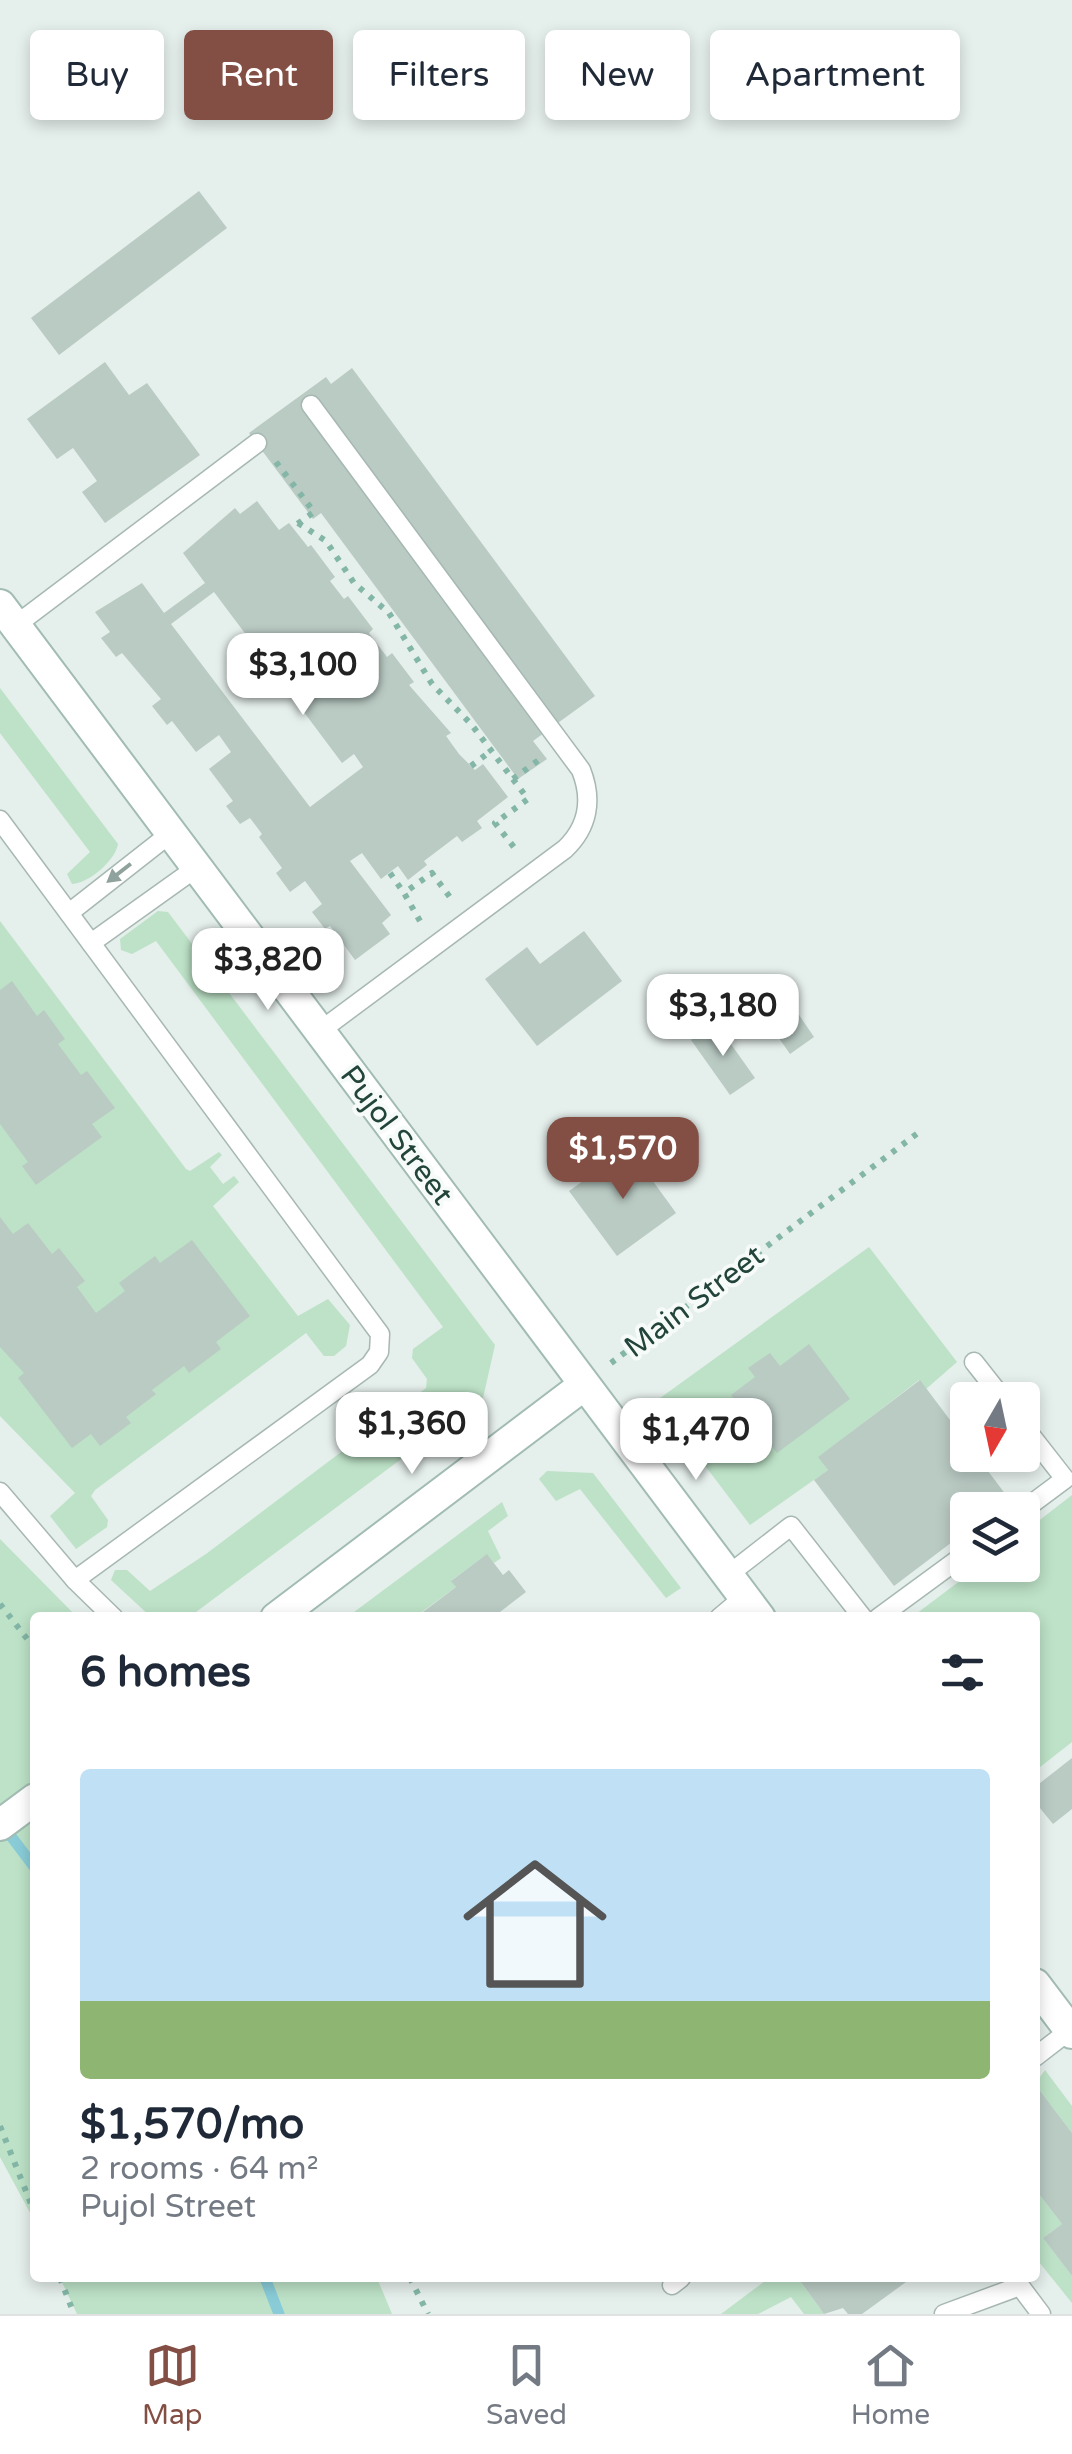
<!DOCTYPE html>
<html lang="en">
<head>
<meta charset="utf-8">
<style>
	:root { --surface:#fff; --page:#f6f6f7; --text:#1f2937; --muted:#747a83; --line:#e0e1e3; --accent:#834f44 }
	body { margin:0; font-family:"Varela Round",sans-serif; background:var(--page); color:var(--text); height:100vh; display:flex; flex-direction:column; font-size:38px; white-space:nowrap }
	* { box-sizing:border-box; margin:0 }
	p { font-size:32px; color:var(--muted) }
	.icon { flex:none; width:55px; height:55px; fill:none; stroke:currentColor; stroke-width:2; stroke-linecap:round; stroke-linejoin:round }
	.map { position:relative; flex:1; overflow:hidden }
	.details { position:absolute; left:30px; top:1612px; width:1010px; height:670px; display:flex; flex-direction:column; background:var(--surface); border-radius:10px; box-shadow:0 5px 15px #0003 }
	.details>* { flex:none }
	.banner { position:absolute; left:30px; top:30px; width:1012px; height:90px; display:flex; gap:20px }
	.needle { width:65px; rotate:189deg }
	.tools { position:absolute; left:950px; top:1382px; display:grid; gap:20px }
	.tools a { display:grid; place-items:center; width:90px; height:90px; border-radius:10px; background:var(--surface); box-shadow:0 5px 15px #0003; font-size:50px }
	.price { position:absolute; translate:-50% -85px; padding:0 22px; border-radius:20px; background:#fff; color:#222; font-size:32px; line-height:65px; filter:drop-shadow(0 2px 5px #0008) }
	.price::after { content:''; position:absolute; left:50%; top:60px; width:30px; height:22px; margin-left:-15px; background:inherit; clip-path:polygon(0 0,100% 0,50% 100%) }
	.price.active { background:var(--accent); color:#fff }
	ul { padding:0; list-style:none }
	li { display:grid; align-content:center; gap:20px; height:530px; padding:0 50px }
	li+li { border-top:2px solid var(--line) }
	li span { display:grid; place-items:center; height:310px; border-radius:10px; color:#555 }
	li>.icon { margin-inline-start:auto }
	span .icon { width:180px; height:180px; fill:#fffc; stroke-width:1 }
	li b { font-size:42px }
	h2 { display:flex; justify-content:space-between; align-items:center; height:120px; padding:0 50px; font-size:42px }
	.chip { padding:0 35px; border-radius:10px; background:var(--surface); box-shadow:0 5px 15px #0003; font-size:35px; line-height:90px }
	.chip.active { background:var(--accent); color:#fff }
	.menu { display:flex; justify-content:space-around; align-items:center; height:140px; border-top:2px solid var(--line); background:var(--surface); font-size:28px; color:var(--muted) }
	.menu a { display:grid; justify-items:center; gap:5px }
	.menu .active { color:var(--accent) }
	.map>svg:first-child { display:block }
	.green { fill:#bde2c7 }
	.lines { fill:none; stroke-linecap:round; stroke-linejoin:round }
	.stream { stroke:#89ccd8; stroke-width:11 }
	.building { fill:#bacbc4; fill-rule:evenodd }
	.lane-casing { stroke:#a7b8b3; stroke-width:21 }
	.secondary-casing { stroke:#a2bcb3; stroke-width:34 }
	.path { stroke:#83b6a6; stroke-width:6; stroke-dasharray:5 8; stroke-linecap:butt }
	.lane { stroke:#fff; stroke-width:18 }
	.secondary { stroke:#fff; stroke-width:30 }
	.oneway { fill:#90a29d }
	.labels { text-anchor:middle; stroke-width:8; stroke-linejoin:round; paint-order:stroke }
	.street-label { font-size:30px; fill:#22443b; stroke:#f6fbf9 }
</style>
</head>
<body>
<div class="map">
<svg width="1072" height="2314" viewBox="0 0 1072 2314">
	<rect width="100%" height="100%" fill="#e5efeb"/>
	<g class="green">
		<path d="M0 688 118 844C115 861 89 883 72 884L67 874 90 852 0 733Z"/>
		<polygon points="158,911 168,912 495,1345 483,1398 188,1618 151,1617 111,1580 115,1570 127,1570 150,1591 206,1554 426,1388 427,1379 412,1358 413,1349 443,1327 156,941 132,954 121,950 120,939"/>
		<polygon points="0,921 186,1169 190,1171 219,1152 222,1155 210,1167 223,1184 234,1176 239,1182 213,1206 298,1316 328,1299 350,1325 346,1346 334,1356 324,1356 306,1333 95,1490 91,1496 108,1520 107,1527 76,1549 50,1516 75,1493 0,1416"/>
		<polygon points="869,1247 957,1362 926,1389 919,1380 819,1457 828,1470 750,1525 656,1401"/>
		<polygon points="547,1471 593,1473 681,1588 666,1598 580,1489 556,1501 539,1479"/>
		<polygon points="1072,1495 1072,1742 1035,1771 1035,1618 912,1617 981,1565 1022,1565 1023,1533"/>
		<polygon points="502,1502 508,1516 488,1531 501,1558 494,1563 486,1555 452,1580 456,1587 415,1617 346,1618"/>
		<polygon points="0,1539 77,1617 35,1618 35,2222 0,2157"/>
		<polygon points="1045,2070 1072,2106 1072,2133 1035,2084"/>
		<polygon points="1035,2189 1062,2224 1043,2238 1072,2276 1072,2303 1035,2257"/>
		<polygon points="60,2278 377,2278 392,2314 77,2314"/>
		<polygon points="769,2278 798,2278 824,2314 804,2314 791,2297 758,2314 721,2314"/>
	</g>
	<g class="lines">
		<g class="stream">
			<polyline points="1,1823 35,1868"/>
			<polyline points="265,2278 279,2314"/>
		</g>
	</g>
	<g class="building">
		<polygon points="199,191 227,228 59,355 31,318"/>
		<polygon points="105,362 129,395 147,383 200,455 105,523 82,492 97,481 73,448 57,459 27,419"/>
		<polygon points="352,368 595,696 533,741 547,759 518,779 321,513 313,519 249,433 326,377 331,384"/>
		<path d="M257 501 279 530 289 523 308 547 311 545 335 577 330 581 344 599 348 596 373 629 369 633 387 657 392 653 414 682 409 685 451 733 446 736 459 754 475 770 483 764 508 797 477 821 482 828 462 842 457 836 424 861 427 865 408 880 398 866 381 879 362 853 350 861 391 915 382 923 390 934 355 960 330 926 325 929 312 912 322 904 305 881 290 892 276 873 282 868 259 837 262 834 250 818 240 824 226 806 233 801 209 769 231 752 219 735 196 752 172 721 167 725 152 706 161 699 122 653 116 657 101 638 110 632 95 612 142 583 164 613 205 583 183 553 235 508 240 514ZM214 592 342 763 354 754 363 767 310 807 171 624Z"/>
		<polygon points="584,931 622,981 537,1046 485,979 527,947 540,964"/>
		<polygon points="12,981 37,1016 44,1010 65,1039 58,1044 81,1075 87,1071 115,1108 92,1124 102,1137 36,1185 22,1166 28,1162 0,1124 0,990"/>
		<polygon points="776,981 814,1037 790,1054 751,998"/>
		<polygon points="716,1023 755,1078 730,1095 691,1040"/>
		<polygon points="629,1148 676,1213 617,1256 569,1191"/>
		<polygon points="0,1217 13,1234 28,1223 52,1254 59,1248 85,1281 77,1287 96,1313 125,1291 119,1283 155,1256 160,1263 192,1240 250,1316 216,1342 221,1349 189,1373 184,1366 152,1390 156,1394 126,1417 131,1423 100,1446 91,1434 72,1448 18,1378 24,1373 0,1347"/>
		<polygon points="809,1344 850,1399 777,1453 768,1442 758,1449 732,1414 741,1408 731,1395 755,1377 748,1368 770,1353 780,1366"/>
		<polygon points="920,1380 968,1444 968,1455 976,1455 1009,1499 995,1510 968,1510 968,1530 894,1586 814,1480 828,1470 818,1457"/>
		<polygon points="487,1554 503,1575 509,1570 526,1592 500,1612 504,1618 415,1618 456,1587 451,1581"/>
		<polygon points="1072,1758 1072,1809 1053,1824 1035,1802 1035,1787"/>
		<polygon points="1035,2084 1072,2133 1072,2276 1043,2238 1062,2224 1035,2189"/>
		<polygon points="798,2278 903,2278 906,2282 862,2314 848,2314 843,2308 824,2314"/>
	</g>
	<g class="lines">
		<defs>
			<g id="lane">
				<path d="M311 405 581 770C593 800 588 827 565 849L320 1031"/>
				<polyline points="16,625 257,443"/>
				<polyline points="0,820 380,1334 379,1352 370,1365 75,1580 0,1492"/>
				<polyline points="69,913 171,833"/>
				<polyline points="91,943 196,868"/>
				<polyline points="974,1362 1004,1400"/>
				<polyline points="1022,1424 1065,1479 1022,1511"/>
				<polyline points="728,1575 791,1526 863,1618"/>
				<polyline points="75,1580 114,1618"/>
				<polyline points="719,1618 744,1597"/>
				<polyline points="878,1618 968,1552"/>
				<polyline points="1035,2057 1070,2030"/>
				<polyline points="672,2285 681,2278"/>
				<polyline points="944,2314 1020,2286 1041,2314"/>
			</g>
			<g id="secondary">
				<polyline points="0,605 760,1618"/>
				<polyline points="276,1618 584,1385"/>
				<polyline points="0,1825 35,1799"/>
				<polyline points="1035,1984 1072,2033"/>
			</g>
		</defs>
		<use href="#lane" class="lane-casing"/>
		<use href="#secondary" class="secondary-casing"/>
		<g class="path">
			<polyline points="276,462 314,512 293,527"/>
			<polyline points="298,523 326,541 354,583 389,613 432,684 471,724 528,799 495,823 517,851"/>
			<polyline points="471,766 491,751"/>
			<polyline points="513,779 540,759"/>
			<polyline points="390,873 404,893"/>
			<polyline points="420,921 404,893 432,873 452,900"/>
			<polyline points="611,1363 922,1130"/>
			<polyline points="0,1604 35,1649"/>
			<polyline points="0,2126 35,2214"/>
			<polyline points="60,2278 74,2314"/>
			<polyline points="410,2278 428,2314"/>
		</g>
		<use href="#lane" class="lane"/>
		<use href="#secondary" class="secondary"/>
	</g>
	<defs><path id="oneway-solid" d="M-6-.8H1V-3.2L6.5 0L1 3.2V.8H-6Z" transform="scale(2.5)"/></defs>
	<use class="oneway" href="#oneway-solid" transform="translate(119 873) rotate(142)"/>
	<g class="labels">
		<g class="street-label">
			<text transform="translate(397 1135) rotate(53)" y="10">Pujol Street</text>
			<text transform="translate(694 1301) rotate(-37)" y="10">Main Street</text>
		</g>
	</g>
</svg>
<div class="tools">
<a><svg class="needle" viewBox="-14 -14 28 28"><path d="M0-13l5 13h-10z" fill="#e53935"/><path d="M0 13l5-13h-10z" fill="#747a83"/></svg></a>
<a><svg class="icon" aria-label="layers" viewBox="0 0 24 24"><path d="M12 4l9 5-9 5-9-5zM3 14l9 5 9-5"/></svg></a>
</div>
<b class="price" style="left:303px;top:718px">$3,100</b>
<b class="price" style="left:268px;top:1013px">$3,820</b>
<b class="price" style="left:723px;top:1059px">$3,180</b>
<b class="price active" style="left:623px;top:1202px">$1,570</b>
<b class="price" style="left:412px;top:1477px">$1,360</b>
<b class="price" style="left:696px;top:1483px">$1,470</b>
<div class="banner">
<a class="chip">Buy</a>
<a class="chip active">Rent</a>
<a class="chip">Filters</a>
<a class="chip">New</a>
<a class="chip">Apartment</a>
</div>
<section class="details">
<h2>6 homes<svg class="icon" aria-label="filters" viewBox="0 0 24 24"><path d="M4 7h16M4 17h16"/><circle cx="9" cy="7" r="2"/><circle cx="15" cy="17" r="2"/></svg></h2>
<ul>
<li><span style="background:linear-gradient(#bfe0f5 75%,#8fb573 0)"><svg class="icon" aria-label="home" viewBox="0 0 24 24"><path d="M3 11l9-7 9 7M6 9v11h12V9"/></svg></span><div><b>$1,570/mo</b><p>2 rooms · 64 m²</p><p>Pujol Street</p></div></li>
</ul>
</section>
</div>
<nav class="menu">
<a class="active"><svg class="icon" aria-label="map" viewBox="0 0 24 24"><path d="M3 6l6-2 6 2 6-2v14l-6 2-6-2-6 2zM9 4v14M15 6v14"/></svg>Map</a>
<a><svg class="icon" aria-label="saved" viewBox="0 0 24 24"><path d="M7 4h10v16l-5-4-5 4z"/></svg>Saved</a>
<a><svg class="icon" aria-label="home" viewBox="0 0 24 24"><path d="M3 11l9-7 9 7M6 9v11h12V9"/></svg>Home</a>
</nav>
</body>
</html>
